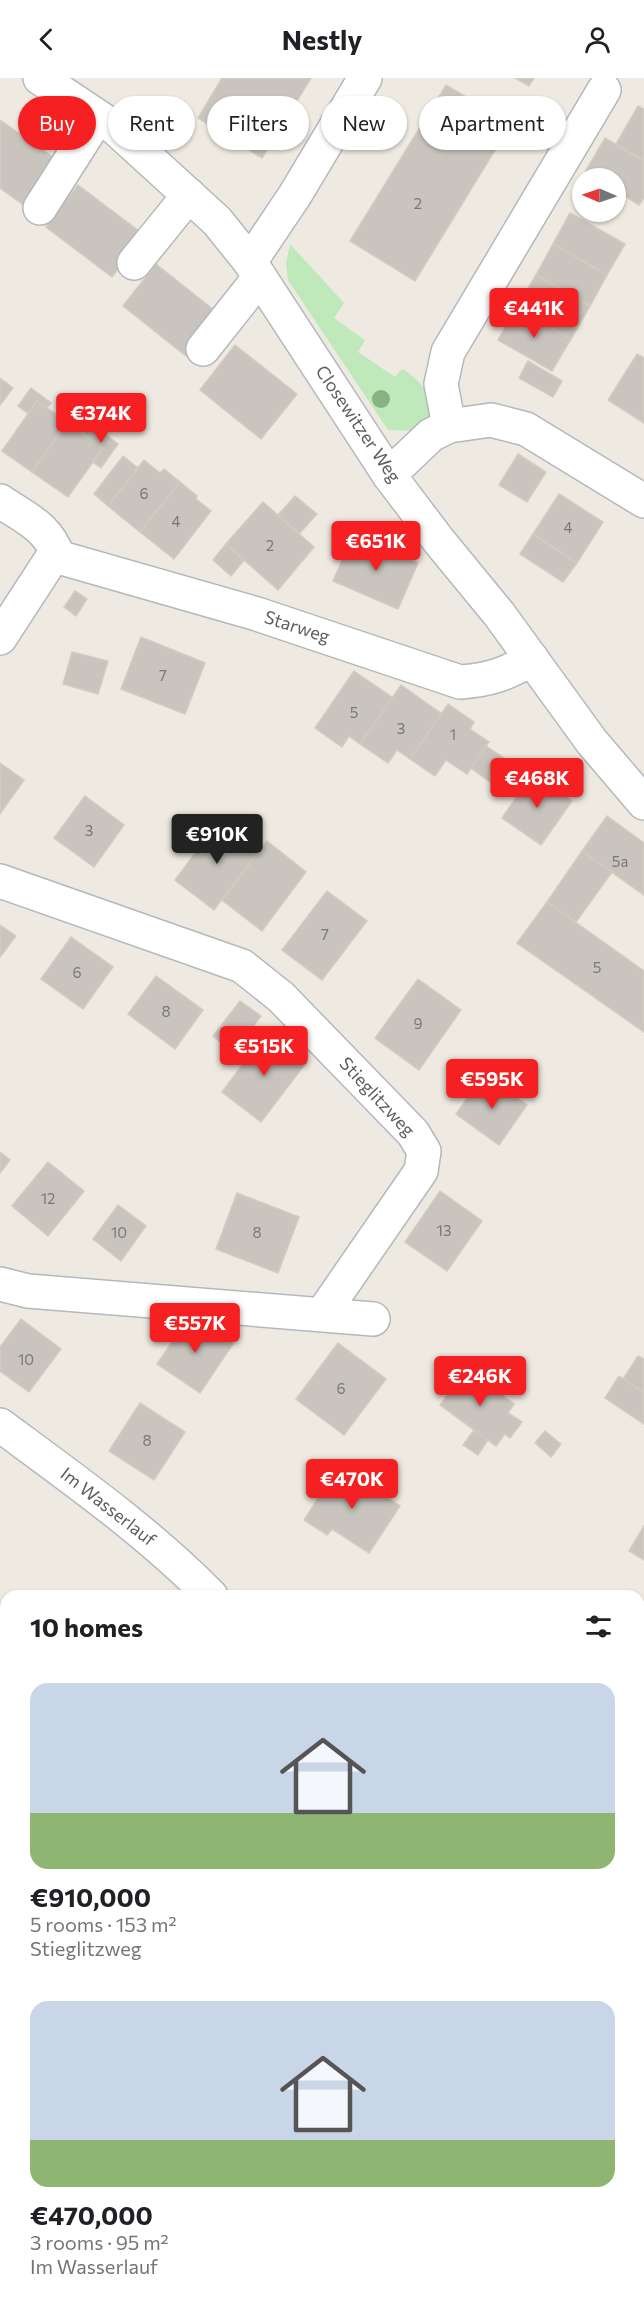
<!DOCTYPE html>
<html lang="en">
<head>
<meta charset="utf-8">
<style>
	:root { --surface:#fff; --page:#f6f6f6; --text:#202124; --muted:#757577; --accent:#f61f21 }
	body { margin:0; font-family:Commissioner,sans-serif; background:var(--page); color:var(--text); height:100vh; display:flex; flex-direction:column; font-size:22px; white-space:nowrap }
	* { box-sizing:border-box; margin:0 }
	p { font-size:20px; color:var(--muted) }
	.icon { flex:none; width:33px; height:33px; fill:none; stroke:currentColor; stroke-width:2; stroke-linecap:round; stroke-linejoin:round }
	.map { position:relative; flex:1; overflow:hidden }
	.sheet { position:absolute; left:0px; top:1512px; width:645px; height:722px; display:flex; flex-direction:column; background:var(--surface); border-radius:18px 18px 0 0; box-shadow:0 2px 4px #0004 }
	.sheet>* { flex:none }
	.top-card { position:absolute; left:18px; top:18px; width:609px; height:54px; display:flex; gap:12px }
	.needle { width:39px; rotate:272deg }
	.buttons { position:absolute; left:572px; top:90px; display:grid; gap:12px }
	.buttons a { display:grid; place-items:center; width:54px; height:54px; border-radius:50%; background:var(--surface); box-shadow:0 2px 4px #0004; font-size:30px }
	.price { position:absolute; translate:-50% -51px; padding:0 14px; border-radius:6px; background:var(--accent); color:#fff; font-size:20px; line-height:39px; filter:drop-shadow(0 2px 3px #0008) }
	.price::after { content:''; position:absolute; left:50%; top:36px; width:18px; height:14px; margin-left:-9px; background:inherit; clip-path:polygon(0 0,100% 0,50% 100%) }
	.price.on { background:#222; color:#fff }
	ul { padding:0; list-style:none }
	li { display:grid; align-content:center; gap:12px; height:318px; padding:0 30px }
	li span { display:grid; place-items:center; height:186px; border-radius:18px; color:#555 }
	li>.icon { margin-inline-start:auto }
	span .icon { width:108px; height:108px; fill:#fffc; stroke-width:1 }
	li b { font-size:26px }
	h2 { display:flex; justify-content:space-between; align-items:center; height:72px; padding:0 30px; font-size:26px }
	.pill { padding:0 21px; border-radius:27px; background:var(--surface); box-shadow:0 2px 4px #0004; font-size:21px; line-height:54px }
	.pill.on { background:var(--accent); color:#fff }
	header { display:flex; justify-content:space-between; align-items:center; height:78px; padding:0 30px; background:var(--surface); font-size:27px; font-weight:700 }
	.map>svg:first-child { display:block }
	.green { fill:#bfe8bb }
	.building { fill:#c9c5be; stroke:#d3cbbf; stroke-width:1.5 }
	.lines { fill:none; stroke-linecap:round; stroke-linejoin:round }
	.minor-casing { stroke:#b4b8bd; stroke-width:36 }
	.minor { stroke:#fff; stroke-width:33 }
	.tree { fill:#86b37f }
	.labels { text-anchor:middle; stroke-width:4.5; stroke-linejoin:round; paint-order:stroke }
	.number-label { font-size:15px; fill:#76787a }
	.street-label { font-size:18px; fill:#5a5f63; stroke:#fff }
</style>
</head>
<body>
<header><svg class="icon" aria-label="back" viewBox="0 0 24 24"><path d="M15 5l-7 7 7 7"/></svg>Nestly<svg class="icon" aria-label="person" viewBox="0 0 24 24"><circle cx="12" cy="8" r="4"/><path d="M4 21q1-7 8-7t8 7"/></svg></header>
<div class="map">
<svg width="644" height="2233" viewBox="0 0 644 2233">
	<rect width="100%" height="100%" fill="#eeeae1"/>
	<g class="green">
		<path d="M290 166 344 225 334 240 365 262 358 274 395 299 402 291C421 300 445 332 421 348 412 355 397 352 388 352L288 202 286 185Z"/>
		<polygon points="644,2191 644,2233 614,2233 618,2228 639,2228 639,2198"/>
		<polygon points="327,2228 419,2228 421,2233 330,2233"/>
	</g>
	<g class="building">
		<polygon points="222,0 311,0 262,80 198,40"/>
		<polygon points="515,0 534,0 529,8"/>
		<polygon points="446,7 511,46 415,203 350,163"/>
		<polygon points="638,28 644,31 644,83 616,66"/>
		<polygon points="0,42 60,84 28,130 0,110"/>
		<polygon points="605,60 644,83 644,120 639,127 615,112 615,100 595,100 585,94"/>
		<polygon points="78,107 144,157 112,199 46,149"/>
		<polygon points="570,135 625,166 607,197 553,166"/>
		<polygon points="553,166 607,197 590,228 536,197"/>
		<polygon points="156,186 219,236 186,278 123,228"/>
		<polygon points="536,197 590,228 571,261 516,230"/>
		<polygon points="516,230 571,261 552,293 498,262"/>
		<polygon points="235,267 297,316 261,361 200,312"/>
		<polygon points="637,276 644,280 644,345 608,322"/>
		<polygon points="528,283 562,303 553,319 519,300"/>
		<polygon points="0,300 13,310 0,327"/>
		<polygon points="31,310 51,325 47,330 37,323 29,336 18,328"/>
		<polygon points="37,323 67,344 32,394 2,373"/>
		<polygon points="67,344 103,370 68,419 32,394"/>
		<polygon points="90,345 118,366 101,390 93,384 103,370 83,356"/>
		<polygon points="518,376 546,394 527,424 499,407"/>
		<polygon points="123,378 138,390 108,428 94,416"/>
		<polygon points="144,382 160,395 164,391 180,404 140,454 108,428"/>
		<polygon points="180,404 197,418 196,421 211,433 174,481 140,454"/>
		<polygon points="559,416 603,444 577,485 533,456"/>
		<polygon points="295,418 317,436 299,456 278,437"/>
		<polygon points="263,424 314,469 278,512 226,466"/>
		<polygon points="533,456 577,485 563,504 520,476"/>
		<polygon points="353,457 418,485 398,531 333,503"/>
		<polygon points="226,466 244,482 231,498 213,482"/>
		<polygon points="75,513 87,521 76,538 64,529"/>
		<polygon points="141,559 205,585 185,636 121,611"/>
		<polygon points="72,574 108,583 98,616 63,606"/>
		<polygon points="354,593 393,620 360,666 349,658 342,669 315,650"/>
		<polygon points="401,607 442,636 410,681 397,672 388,685 360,666"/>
		<polygon points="448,626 474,644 470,651 489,664 467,696 446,682 435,698 410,681"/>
		<polygon points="486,668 508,683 493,706 471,690"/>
		<polygon points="0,685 24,702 0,736"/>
		<polygon points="533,695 572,723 541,767 502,740"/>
		<polygon points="85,718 124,747 94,789 54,760"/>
		<polygon points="607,738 644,765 644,817 582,773"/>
		<polygon points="219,743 259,773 214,832 175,802"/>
		<polygon points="267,763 306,794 262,853 222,822"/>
		<polygon points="582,773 612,794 576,844 547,824"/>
		<polygon points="327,813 367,843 322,902 282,872"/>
		<polygon points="547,824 644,893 644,954 517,865"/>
		<polygon points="0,847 16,858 0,879"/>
		<polygon points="71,859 113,889 83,931 41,901"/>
		<polygon points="156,898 203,932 175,971 128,936"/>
		<polygon points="418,901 461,932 419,992 375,960"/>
		<polygon points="240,923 261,938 234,974 213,958"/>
		<polygon points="266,955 306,985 261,1044 222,1014"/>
		<polygon points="484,996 527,1027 499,1067 456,1036"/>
		<polygon points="0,1074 10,1082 0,1095"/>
		<polygon points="48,1084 84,1113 48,1158 12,1128"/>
		<polygon points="440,1113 482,1143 447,1193 405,1164"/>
		<polygon points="237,1115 299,1139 278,1195 216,1171"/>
		<polygon points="118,1127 146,1148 121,1183 93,1161"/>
		<polygon points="190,1237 233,1266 200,1315 157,1286"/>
		<polygon points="21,1241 61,1271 29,1314 0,1293 0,1269"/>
		<polygon points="338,1265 386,1301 344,1357 296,1321"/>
		<polygon points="638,1278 644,1281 644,1315 623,1301"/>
		<polygon points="451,1292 466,1302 471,1294 514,1326 508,1335 522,1344 510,1360 505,1356 496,1368 440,1327 454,1308 444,1301"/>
		<polygon points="619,1298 644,1315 644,1346 605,1320"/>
		<polygon points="140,1325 185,1354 154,1402 109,1373"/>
		<polygon points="474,1352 488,1362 478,1377 463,1367"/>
		<polygon points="545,1353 561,1366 551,1379 535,1365"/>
		<polygon points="339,1388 400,1428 369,1475 332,1451 327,1457 304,1442"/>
		<polygon points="644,1448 644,1482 629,1473"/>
		<polygon points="644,1610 644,1643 639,1639 639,1616"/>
		<polygon points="639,1730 644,1736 644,1786 639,1780"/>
		<polygon points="201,2228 245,2228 247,2230 243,2233 195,2233"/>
		<polygon points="507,2228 543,2228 538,2233 514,2233"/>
		<polygon points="543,2228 570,2228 577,2233 538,2233"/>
	</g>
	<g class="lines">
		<defs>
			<g id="minor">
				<polyline points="40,0 115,50 217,143 250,184 389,397 439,463 499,536 592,664 644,725"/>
				<polyline points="40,130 98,39"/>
				<polyline points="250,184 295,117 365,0"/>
				<polyline points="134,185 189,117"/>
				<polyline points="203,271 260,199"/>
				<polyline points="449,348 441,306 448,274 604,12"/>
				<polyline points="389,397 431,357 449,348 491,342 526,351 644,423"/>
				<path d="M0 423C25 440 49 449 58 479"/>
				<path d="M0 560 50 483 58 479 257 536 460 604C490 602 506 596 532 581"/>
				<polyline points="0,803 242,888 281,919 413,1055 424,1073 421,1093 323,1235"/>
				<polyline points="0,1206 28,1213 373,1241"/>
				<path d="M0 1347C73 1401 147 1453 211 1518"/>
				<polyline points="639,1812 643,1816"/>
				<polyline points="639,2127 644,2132"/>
				<polyline points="281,2228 288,2233"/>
				<polyline points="435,2228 436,2233"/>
			</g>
		</defs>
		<use href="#minor" class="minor-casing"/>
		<use href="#minor" class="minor"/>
	</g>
	<circle class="tree" cx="381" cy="321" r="9"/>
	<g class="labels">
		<g class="number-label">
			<text x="418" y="131">2</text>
			<text x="144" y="421">6</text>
			<text x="176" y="449">4</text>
			<text x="568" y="455">4</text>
			<text x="270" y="473">2</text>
			<text x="163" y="603">7</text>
			<text x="354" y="640">5</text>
			<text x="401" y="656">3</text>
			<text x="453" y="662">1</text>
			<text x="89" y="758">3</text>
			<text x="620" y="789">5a</text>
			<text x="325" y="862">7</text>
			<text x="597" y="895">5</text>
			<text x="77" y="900">6</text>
			<text x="166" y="939">8</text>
			<text x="418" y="951">9</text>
			<text x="48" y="1126">12</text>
			<text x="444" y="1158">13</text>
			<text x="119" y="1160">10</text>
			<text x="257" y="1160">8</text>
			<text x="26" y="1287">10</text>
			<text x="341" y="1316">6</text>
			<text x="147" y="1368">8</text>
		</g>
		<g class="street-label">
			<text transform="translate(358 346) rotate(56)" y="6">Closewitzer Weg</text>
			<text transform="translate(297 549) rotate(18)" y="6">Starweg</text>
			<text transform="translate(377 1019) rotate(47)" y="6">Stieglitzweg</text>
			<text transform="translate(108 1429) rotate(38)" y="6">Im Wasserlauf</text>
		</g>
	</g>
</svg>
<div class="buttons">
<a><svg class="needle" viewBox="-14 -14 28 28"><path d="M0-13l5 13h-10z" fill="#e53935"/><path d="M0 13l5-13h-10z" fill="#757577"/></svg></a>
</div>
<b class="price" style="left:534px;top:261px">€441K</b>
<b class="price" style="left:101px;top:366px">€374K</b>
<b class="price" style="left:376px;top:494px">€651K</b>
<b class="price" style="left:537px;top:731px">€468K</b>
<b class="price on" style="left:217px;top:787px">€910K</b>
<b class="price" style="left:264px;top:999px">€515K</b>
<b class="price" style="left:492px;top:1032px">€595K</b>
<b class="price" style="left:195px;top:1276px">€557K</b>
<b class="price" style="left:480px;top:1329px">€246K</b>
<b class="price" style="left:352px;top:1432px">€470K</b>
<div class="top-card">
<a class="pill on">Buy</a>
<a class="pill">Rent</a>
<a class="pill">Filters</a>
<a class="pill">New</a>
<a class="pill">Apartment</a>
</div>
<section class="sheet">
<h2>10 homes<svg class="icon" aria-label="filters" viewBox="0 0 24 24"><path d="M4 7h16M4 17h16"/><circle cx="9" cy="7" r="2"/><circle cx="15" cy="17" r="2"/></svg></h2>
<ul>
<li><span style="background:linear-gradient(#c9d6e8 70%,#8fb573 0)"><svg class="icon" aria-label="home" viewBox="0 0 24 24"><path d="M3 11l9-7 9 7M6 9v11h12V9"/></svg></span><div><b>€910,000</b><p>5 rooms · 153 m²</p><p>Stieglitzweg</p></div></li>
<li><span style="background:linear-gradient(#c9d6e8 75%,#8fb573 0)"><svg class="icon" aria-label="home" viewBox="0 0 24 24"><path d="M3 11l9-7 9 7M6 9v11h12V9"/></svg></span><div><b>€470,000</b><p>3 rooms · 95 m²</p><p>Im Wasserlauf</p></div></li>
</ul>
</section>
</div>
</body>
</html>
